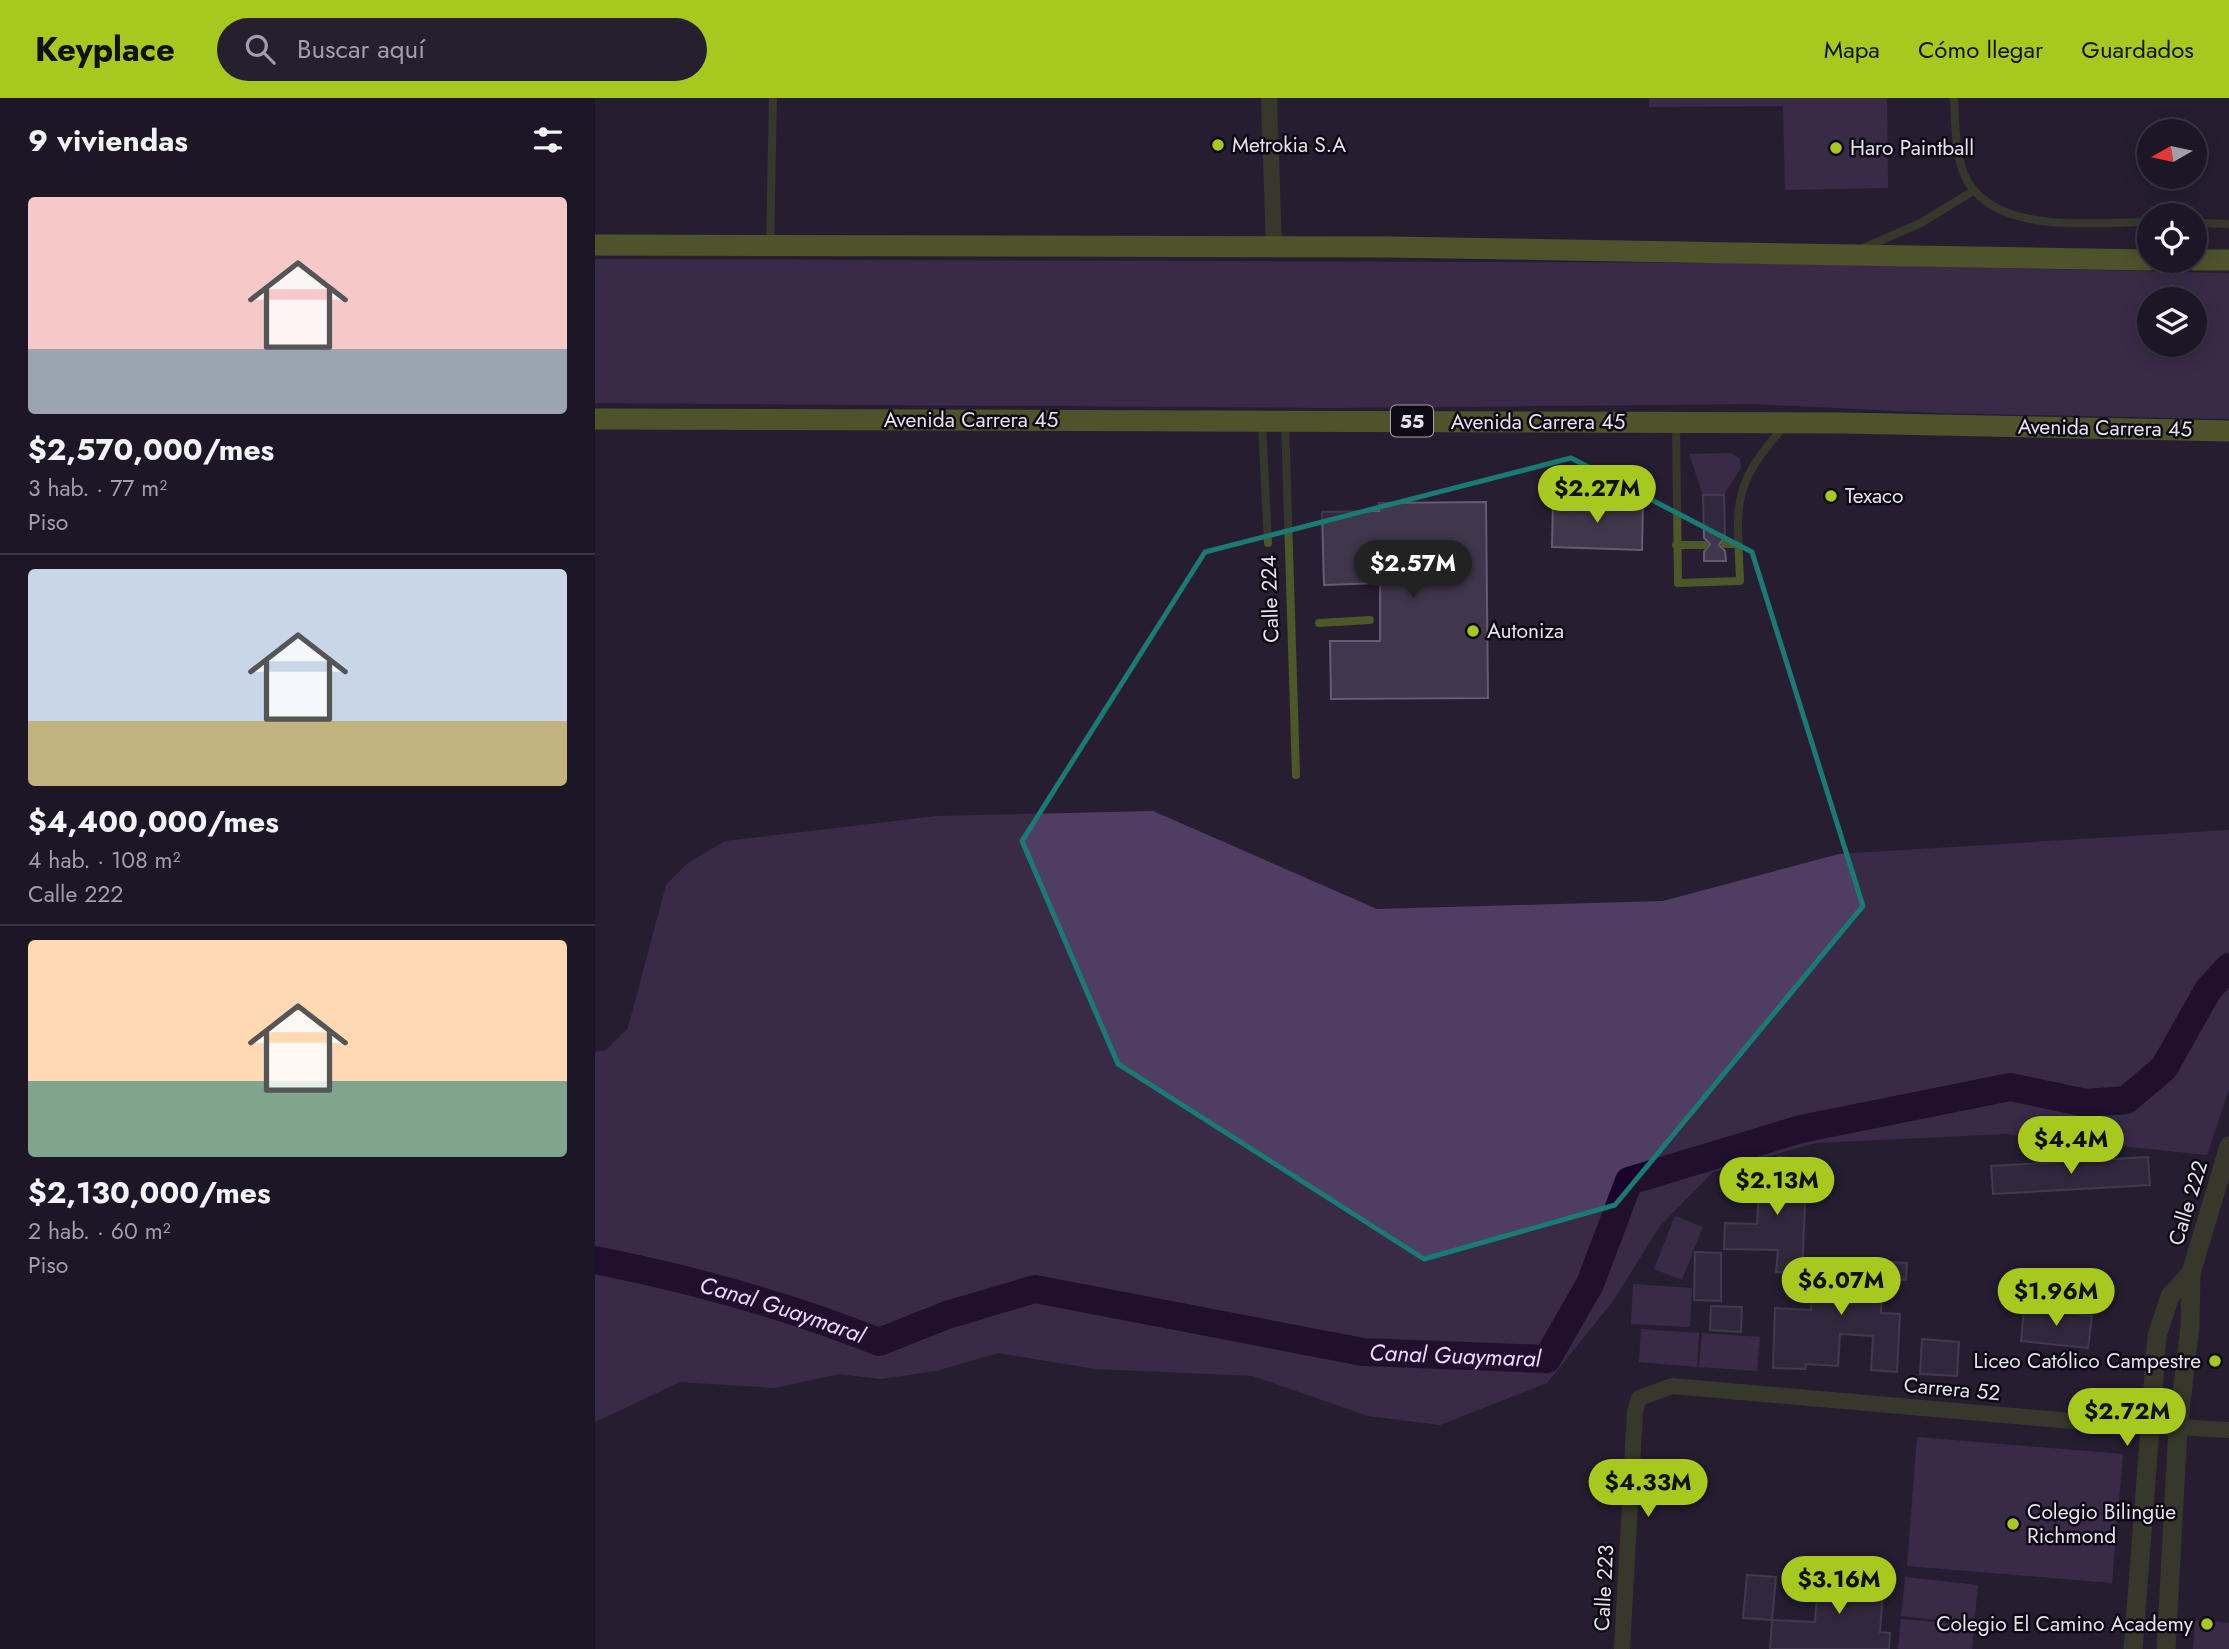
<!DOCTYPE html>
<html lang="es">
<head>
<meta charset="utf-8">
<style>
	:root { --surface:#1d1626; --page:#251f2e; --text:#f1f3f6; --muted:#a09fa7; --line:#3b3543; --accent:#a7c81f }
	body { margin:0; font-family:Jost,sans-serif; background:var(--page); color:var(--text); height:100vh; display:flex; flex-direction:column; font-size:26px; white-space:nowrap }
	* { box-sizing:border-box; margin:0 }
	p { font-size:23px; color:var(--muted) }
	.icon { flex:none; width:38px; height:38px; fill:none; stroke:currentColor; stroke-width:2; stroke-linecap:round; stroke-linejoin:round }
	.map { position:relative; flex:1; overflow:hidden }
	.panel { display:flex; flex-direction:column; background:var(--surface); width:595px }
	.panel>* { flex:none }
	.needle { width:46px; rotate:261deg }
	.tools { position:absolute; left:1542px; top:21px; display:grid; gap:14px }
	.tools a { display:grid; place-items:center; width:70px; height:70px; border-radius:50%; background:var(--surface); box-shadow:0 4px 18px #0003,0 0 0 2px var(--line); font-size:35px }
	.price { position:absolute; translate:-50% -60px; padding:0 16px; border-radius:24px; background:var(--accent); color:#111; font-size:23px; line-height:46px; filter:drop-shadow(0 2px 4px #0008) }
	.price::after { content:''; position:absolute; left:50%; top:42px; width:21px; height:16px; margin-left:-10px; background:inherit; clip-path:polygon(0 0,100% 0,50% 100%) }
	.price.active { background:#222; color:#fff }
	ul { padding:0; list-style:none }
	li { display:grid; align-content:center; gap:14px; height:371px; padding:0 28px }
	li+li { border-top:2px solid var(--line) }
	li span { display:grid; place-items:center; height:217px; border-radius:7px; color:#555 }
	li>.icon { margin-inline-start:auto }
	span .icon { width:126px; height:126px; fill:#fffc; stroke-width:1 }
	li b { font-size:30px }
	h2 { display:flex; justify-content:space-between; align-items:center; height:84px; padding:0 28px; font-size:30px }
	header { display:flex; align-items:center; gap:42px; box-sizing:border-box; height:98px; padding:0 35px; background:var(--accent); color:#111 }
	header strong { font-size:33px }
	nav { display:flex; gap:38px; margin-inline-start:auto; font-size:24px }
	.search { width:490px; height:63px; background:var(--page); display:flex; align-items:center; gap:18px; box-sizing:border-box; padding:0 24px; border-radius:38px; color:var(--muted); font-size:26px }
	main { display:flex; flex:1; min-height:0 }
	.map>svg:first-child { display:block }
	.green { fill:#503d64; fill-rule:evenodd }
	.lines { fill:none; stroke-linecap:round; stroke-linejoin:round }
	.river { stroke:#19022b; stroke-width:28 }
	.building { fill:#40374c; stroke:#665b72; stroke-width:2 }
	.service { stroke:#4c5827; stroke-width:8 }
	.minor { stroke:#4c5827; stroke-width:16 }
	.tertiary { stroke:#4c5827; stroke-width:19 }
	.trunk { stroke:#7e9526; stroke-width:21 }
	.marked { fill:none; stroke:#1a7b74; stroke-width:5; stroke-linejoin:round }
	.poi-dot { fill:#a7c81f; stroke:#0e0a13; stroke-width:2.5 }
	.labels { text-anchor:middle; stroke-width:5; stroke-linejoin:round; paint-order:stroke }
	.shield { fill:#0e0a13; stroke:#a6a0ac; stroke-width:2 }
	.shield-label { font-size:19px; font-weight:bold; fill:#e7e1ee }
	.poi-label { font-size:21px; fill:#e7e1ee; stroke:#0e0a13; text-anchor:start }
	.street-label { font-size:21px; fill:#e7e1ee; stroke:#0e0a13 }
	.water-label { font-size:23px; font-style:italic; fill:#ead9fe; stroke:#0e0a13 }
</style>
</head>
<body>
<header>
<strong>Keyplace</strong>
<div class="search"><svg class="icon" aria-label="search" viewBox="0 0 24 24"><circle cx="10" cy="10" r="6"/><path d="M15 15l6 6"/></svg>Buscar aquí</div>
<nav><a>Mapa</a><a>Cómo llegar</a><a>Guardados</a></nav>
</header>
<main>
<section class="panel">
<h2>9 viviendas<svg class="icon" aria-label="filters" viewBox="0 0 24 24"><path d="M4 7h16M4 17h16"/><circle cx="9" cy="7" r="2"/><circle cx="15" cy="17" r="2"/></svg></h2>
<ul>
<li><span style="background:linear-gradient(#f6c9c9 70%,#9aa5b1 0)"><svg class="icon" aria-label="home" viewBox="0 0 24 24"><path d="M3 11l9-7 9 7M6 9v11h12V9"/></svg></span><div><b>$2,570,000/mes</b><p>3 hab. · 77 m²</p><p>Piso</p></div></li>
<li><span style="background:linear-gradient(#c9d6e8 70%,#c2b280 0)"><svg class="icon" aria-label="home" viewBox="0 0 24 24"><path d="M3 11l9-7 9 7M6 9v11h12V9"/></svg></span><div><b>$4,400,000/mes</b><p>4 hab. · 108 m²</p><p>Calle 222</p></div></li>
<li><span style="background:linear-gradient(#ffd9b3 65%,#7fa58c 0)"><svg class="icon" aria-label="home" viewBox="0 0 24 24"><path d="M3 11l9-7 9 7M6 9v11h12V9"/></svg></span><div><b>$2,130,000/mes</b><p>2 hab. · 60 m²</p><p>Piso</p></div></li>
</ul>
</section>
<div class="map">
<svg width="1634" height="1551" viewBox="0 0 1634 1551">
	<rect width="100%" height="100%" fill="#271e32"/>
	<g class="green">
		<polygon points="1054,0 1292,0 1293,90 1190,92 1188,8 1054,9"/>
		<path d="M0 161 1169 165 1634 175V321L1345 315 1159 306 734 310 0 305ZM1554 201H1600V247H1554Z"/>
		<polygon points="1135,355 1145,360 1146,370 1129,397 1108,397 1094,356"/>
		<polygon points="558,713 782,811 1068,803 1244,756 1634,732 1634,991 1612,1057 1411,1036 1220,1045 1118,1074 1065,1128 1018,1203 952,1285 845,1327 773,1318 658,1278 501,1271 403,1255 341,1273 286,1281 244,1276 179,1290 85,1284 0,1324 0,954 11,952 33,930 71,787 93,765 130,743 342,718"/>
		<polygon points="1080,1118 1108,1129 1087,1182 1059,1171"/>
		<polygon points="1038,1186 1097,1190 1095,1229 1036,1226"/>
		<polygon points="1046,1231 1104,1235 1102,1269 1044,1264"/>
		<polygon points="1107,1235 1165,1239 1162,1273 1104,1269"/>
		<polygon points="1322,1339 1528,1356 1517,1485 1312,1468"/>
		<polygon points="1310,1479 1383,1487 1379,1526 1306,1518"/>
		<polygon points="1306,1521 1379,1528 1377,1551 1303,1551"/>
		<polygon points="1600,1522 1634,1525 1634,1551 1598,1551"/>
	</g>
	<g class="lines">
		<path class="river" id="s1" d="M0 1162C96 1181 193 1208 284 1244L352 1217 440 1191 768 1254 952 1261 995 1186 1034 1083 1206 1031 1415 989 1491 1005 1531 1002 1569 970 1613 892 1634 869"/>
	</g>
	<g class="building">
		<polygon points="1108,397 1129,397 1130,439 1124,447 1130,453 1131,463 1109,463 1109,454 1115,446 1109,440"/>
		<polygon points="958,402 1048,405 1047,452 957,449"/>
		<polygon points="891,404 893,600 736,601 735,543 785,543 785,485 729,487 727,414 784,413 784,405"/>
		<polygon points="1184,1059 1212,1061 1207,1176 1181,1174 1183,1152 1129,1151 1130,1125 1162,1126 1165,1074 1183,1075"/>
		<polygon points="1553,1059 1555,1087 1398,1096 1396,1068"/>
		<polygon points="1100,1154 1126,1155 1126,1203 1099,1202"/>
		<polygon points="1243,1161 1312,1165 1311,1182 1287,1181 1286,1215 1305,1216 1302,1274 1276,1272 1278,1238 1245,1236 1243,1268 1211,1266 1210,1271 1178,1270 1180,1210 1216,1212 1219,1168 1242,1169"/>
		<polygon points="1116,1208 1147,1209 1146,1234 1115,1232"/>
		<polygon points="1429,1211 1497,1218 1493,1250 1426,1243"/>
		<polygon points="1327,1241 1364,1244 1362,1278 1325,1276"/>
		<polygon points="1224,1471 1289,1476 1285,1534 1295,1535 1294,1551 1175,1551 1177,1522 1220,1524"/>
		<polygon points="1152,1477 1181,1479 1177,1522 1148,1520"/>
	</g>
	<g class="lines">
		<g class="service">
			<path d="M1359 0C1360 21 1360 44 1365 64 1383 140 1495 124 1554 124"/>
			<polyline points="1600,125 1634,126"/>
			<polyline points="175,147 178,0"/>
			<polyline points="1266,151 1326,125 1378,93"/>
			<polyline points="690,323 701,677"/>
			<path d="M1081 325 1083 485 1145 483C1142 403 1135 390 1190 327"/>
			<polyline points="667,326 673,445"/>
			<polyline points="1130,446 1144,446"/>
			<polyline points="1081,447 1109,447"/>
			<polyline points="724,525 775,522"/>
		</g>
		<g class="minor">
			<polyline points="674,0 679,148"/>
			<polyline points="1027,1551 1040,1313 1044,1300 1077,1288 1465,1322 1634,1332"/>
		</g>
		<g class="tertiary">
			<polyline points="1538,1551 1562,1238 1575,1198 1596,1175"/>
			<polyline points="1571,1551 1583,1330 1595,1228 1596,1175 1634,1048"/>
		</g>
		<g class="trunk">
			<polyline points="0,147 795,149 1554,162"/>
			<polyline points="1600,162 1634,162"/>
			<polyline points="0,321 1249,325 1634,333"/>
		</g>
	</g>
	<path d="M0 0H1634V1551H0ZM976 360 1157 454 1268 808 1020 1107 829 1161 523 966 427 743 610 454Z" fill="#271e32" fill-opacity=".55" fill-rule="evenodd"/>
	<path class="marked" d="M976 360 1157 454 1268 808 1020 1107 829 1161 523 966 427 743 610 454Z"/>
	<g class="poi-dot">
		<circle cx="623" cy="47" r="7"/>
		<circle cx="1241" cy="50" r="7"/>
		<circle cx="1236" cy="398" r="7"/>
		<circle cx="878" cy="533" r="7"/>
		<circle cx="1620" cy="1263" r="7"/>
		<circle cx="1418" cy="1426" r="7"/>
		<circle cx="1612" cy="1526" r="7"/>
	</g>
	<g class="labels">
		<rect class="shield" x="796" y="307.5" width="42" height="31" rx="5"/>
		<g class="shield-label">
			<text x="817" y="330">55</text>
		</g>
		<g class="poi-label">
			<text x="637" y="54">Metrokia S.A</text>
			<text x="1255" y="57">Haro Paintball</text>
			<text x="1250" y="405">Texaco</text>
			<text x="892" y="540">Autoniza</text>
			<text x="1606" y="1270" text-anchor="end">Liceo Católico Campestre</text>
			<text x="1432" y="1421">Colegio Bilingüe<tspan x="1432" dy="24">Richmond</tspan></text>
			<text x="1598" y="1533" text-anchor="end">Colegio El Camino Academy</text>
		</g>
		<g class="street-label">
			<text x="376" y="329">Avenida Carrera 45</text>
			<text x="943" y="331">Avenida Carrera 45</text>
			<text transform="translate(1510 330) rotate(1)" y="7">Avenida Carrera 45</text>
			<text transform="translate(675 501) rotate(-92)" y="7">Calle 224</text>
			<text transform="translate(1593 1105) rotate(-73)" y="7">Calle 222</text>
			<text transform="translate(1357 1291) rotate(5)" y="7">Carrera 52</text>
			<text transform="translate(1009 1490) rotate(-87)" y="7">Calle 223</text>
		</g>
		<g class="water-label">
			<text dy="8" stroke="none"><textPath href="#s1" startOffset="194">Canal Guaymaral</textPath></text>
			<text dy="8" stroke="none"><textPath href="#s1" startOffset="887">Canal Guaymaral</textPath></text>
		</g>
	</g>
</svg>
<div class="tools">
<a><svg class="needle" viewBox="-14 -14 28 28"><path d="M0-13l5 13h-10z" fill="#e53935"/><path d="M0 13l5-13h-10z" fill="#a09fa7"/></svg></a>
<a><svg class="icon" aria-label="locate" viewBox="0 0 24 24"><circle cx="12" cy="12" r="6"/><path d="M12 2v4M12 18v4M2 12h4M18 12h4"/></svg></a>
<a><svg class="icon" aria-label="layers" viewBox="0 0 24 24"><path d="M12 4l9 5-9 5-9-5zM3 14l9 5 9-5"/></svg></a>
</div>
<b class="price" style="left:1002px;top:427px">$2.27M</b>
<b class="price active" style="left:818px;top:502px">$2.57M</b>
<b class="price" style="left:1476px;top:1078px">$4.4M</b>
<b class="price" style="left:1182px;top:1119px">$2.13M</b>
<b class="price" style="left:1246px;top:1219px">$6.07M</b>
<b class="price" style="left:1461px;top:1230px">$1.96M</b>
<b class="price" style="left:1532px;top:1350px">$2.72M</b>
<b class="price" style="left:1053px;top:1421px">$4.33M</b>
<b class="price" style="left:1244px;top:1518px">$3.16M</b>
</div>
</main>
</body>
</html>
